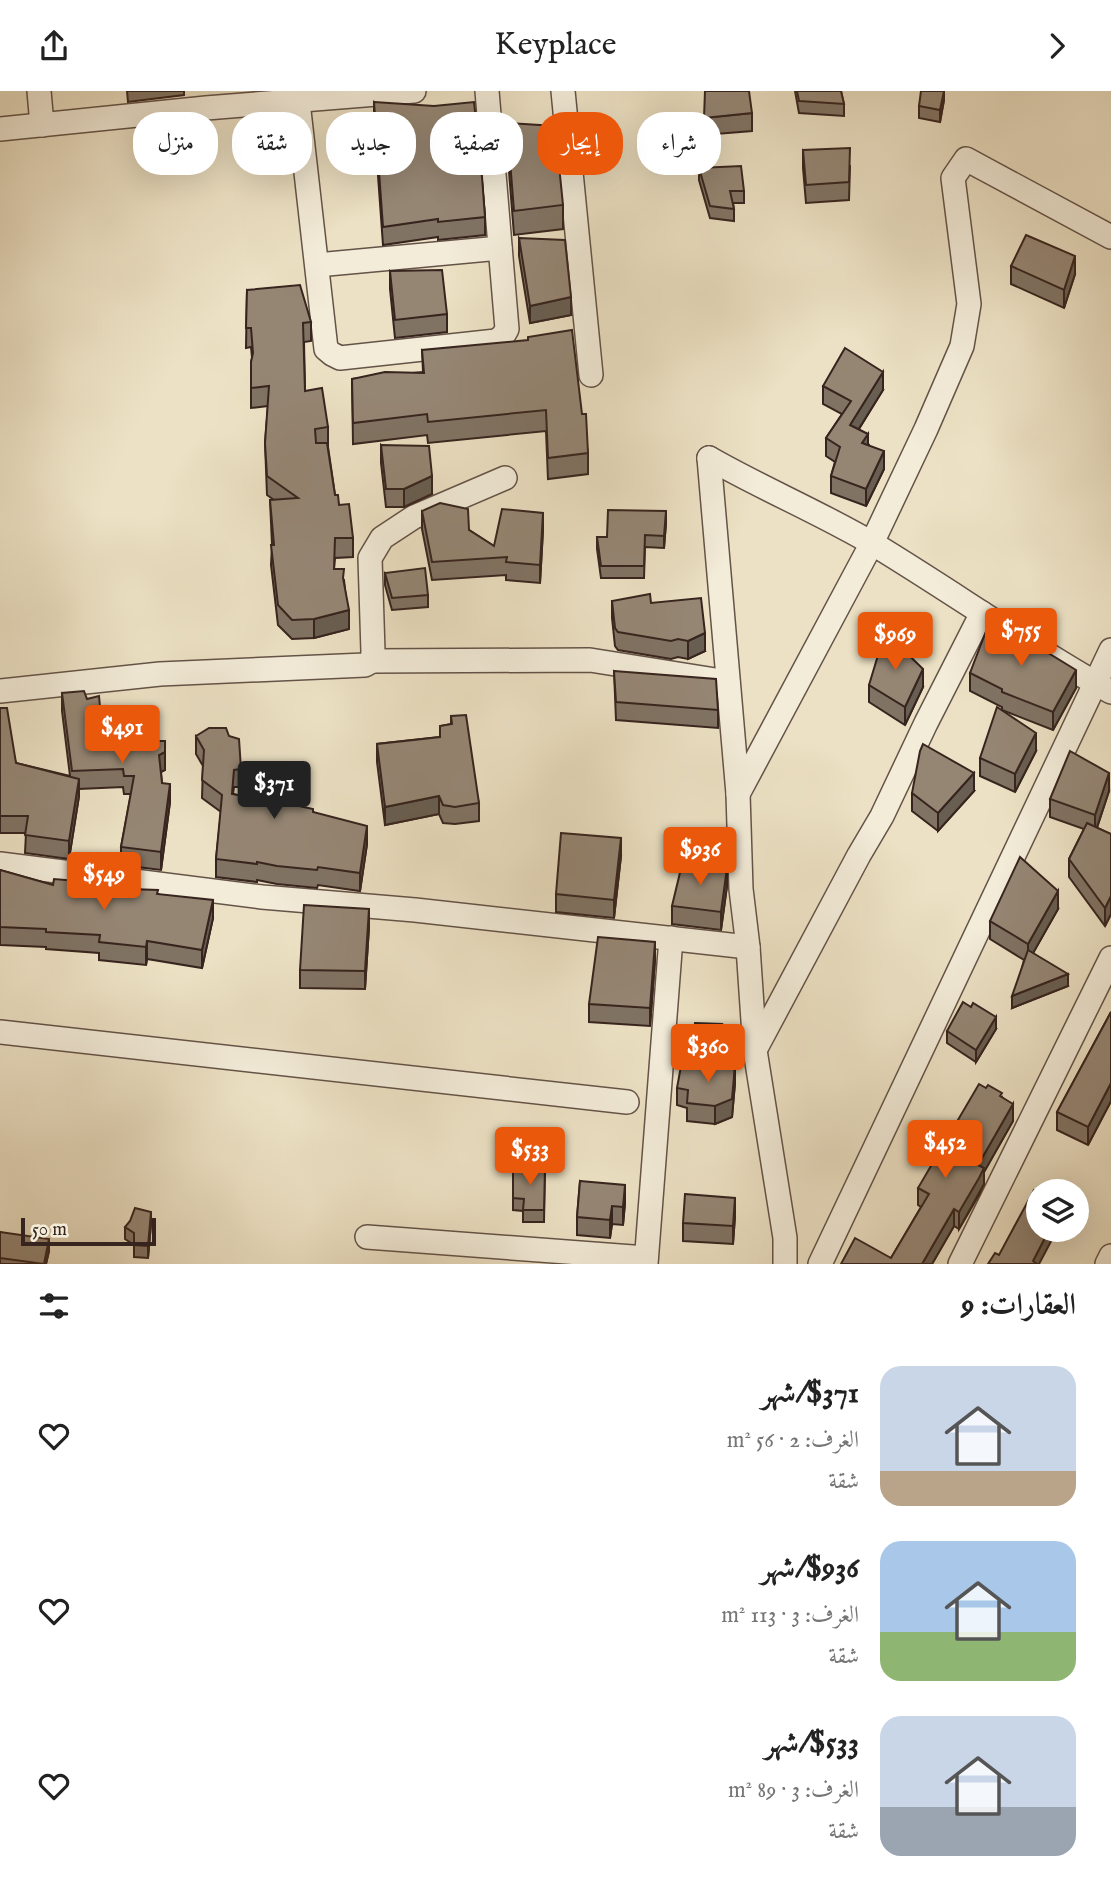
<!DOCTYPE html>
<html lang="ar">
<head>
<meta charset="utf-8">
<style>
	:root { --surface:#fff; --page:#f6f6f6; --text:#222; --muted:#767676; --accent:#ea580c }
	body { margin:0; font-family:"IM FELL English",Amiri,serif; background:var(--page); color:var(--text); direction:rtl; height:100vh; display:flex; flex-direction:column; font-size:26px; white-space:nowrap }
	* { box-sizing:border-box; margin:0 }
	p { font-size:23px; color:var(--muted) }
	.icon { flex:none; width:38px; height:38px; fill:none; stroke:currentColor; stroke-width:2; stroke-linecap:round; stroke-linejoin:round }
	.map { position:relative; height:1173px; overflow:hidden; direction:ltr }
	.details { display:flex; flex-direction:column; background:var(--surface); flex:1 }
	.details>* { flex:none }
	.banner { position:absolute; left:21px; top:21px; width:700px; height:63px; direction:rtl; display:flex; gap:14px }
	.tools { position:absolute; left:1026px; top:1088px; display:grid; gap:14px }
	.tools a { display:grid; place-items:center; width:63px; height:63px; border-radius:50%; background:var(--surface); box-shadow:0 7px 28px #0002; font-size:35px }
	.scale { position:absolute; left:21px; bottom:18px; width:135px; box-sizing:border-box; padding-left:7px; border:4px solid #37241e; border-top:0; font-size:19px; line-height:24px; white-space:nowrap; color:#37241e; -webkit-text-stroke:5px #f3ecd9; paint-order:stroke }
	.price { position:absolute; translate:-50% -60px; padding:0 16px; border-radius:7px; background:var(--accent); color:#fff; font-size:23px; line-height:46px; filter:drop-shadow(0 2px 4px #0008) }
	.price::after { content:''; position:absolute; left:50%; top:42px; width:21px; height:16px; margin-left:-10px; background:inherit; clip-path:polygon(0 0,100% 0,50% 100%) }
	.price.active { background:#222; color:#fff }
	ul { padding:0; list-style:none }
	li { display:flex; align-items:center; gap:21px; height:175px; padding:0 35px }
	li span { display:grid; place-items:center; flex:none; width:196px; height:140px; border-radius:21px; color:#555 }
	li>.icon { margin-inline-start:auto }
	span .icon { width:84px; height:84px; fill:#fffc; stroke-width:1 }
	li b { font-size:30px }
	h2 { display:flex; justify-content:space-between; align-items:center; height:84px; padding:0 35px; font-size:30px }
	.pill { padding:0 24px; border-radius:28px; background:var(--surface); box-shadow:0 7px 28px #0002; font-size:24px; line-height:63px }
	.pill.active { background:var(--accent); color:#fff }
	header { display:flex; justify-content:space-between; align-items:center; height:91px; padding:0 35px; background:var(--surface); font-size:32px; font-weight:600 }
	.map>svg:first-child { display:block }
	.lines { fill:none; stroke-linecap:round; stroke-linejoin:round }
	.minor-casing { stroke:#645348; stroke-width:26 }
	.minor { stroke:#f3ecd9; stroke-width:23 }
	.wall { fill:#807364; stroke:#37241e; stroke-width:2 }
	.shaded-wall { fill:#685e51; stroke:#37241e; stroke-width:2 }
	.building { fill:#958674; stroke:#37241e; stroke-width:2 }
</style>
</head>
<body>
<header><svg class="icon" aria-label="forward" viewBox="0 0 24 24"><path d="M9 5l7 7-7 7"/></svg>Keyplace<svg class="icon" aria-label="share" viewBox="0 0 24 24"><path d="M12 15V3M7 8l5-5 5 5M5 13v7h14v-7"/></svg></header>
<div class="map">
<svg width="1111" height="1173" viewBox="0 0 1111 1173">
	<rect width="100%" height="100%" fill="#ece1c4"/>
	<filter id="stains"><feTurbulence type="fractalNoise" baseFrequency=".00286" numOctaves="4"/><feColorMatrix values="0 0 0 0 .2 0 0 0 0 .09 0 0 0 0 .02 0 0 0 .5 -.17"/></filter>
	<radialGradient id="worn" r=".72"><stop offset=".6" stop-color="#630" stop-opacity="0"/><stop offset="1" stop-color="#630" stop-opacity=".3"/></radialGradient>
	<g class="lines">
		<defs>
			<g id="minor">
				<polyline points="39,0 42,34"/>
				<polyline points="563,0 591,284"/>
				<polyline points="298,11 326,258 332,263 340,267 496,250 503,245 507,238 487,0"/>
				<polyline points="0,38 206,17 414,0"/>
				<polyline points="317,174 500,157"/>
				<polyline points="709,367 738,703 741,798 748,856 755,959 785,1147 785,1173"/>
				<path d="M709 367C763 398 821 422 875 454 954 502 1030 556 1111 601"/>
				<polyline points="372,570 590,569 728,591"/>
				<polyline points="0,600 160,583 365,574 372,570 373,561 370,467 382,447 414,426 505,387"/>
				<polyline points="738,703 872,452 926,338 962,255 969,213 953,87 966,68 1111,146"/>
				<polyline points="0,773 262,806 415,819 748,856"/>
				<polyline points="0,941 627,1011"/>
				<polyline points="755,959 859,764 882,725 926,632 982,522"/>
				<polyline points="367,1146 646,1167"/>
				<polyline points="646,1173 671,847"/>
				<polyline points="820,1173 1111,559"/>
				<polyline points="960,1173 1111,867"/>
				<polyline points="1107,1173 1111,1165"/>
			</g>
		</defs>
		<use href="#minor" class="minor-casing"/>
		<use href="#minor" class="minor"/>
	</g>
	<g class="wall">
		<polygon points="127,0 184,0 184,4 128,11"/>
		<polygon points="795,0 841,0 844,13 844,25 799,22"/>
		<polygon points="944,0 944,9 940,31 919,27 919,15"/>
		<polygon points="374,11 480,66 485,126 485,144 438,149 438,146 383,154 374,29"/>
		<polygon points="752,22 752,40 704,44 704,27"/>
		<polygon points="507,32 563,114 563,138 514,144 507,55"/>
		<polygon points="803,59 850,75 849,109 806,112 803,77"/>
		<polygon points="699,77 744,100 744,112 733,112 734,118 734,130 710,127 699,89"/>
		<polygon points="519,147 571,224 530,232 519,165"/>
		<polygon points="1011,175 1075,183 1064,217 1011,193"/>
		<polygon points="390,180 447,223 447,241 395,247 390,198"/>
		<polygon points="247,199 311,231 311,250 304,251 305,300 328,336 328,356 335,404 353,447 353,466 335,467 334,478 344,489 349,538 314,547 292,548 278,534 271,474 272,454 270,409 274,409 267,404 265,352 268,315 251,317 251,271 252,267 251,256 246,257"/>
		<polygon points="422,259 582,323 588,362 588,383 548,388 546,340 428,352 427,344 353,353 352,288 423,281"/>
		<polygon points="823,295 883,299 859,338 884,378 866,415 831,402 831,385 835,371 826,365 826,347 842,323 823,313"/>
		<polygon points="381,354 432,403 404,416 386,416 381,372"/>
		<polygon points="422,420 469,439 494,455 543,439 540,492 506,489 506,484 432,489 422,438"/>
		<polygon points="666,432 664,457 645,456 644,487 601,487 597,458 597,446 607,446"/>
		<polygon points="385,482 428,504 428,516 392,519 385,494"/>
		<polygon points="612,510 651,512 705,560 688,568 678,566 671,568 618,559 615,555 612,527"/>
		<polygon points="614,580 718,619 718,637 616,629"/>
		<polygon points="970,582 1076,597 1053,639 1002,619 1002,616 970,600"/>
		<polygon points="869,594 923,596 905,634 869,611"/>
		<polygon points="62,602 87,608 100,616 108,650 165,650 165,679 161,681 162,692 170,711 161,779 121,774 121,756 131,703 124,703 123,696 79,698 79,705 69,768 25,762 26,742 0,742 0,617 16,672 70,685 62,620"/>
		<polygon points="451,625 479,712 479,730 455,733 443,732 439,723 385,734 377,671 377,653 440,646 440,635 451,633"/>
		<polygon points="196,645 241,678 241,696 234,696 233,703 313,721 367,753 360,800 318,794 317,797 277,793 257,789 257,791 216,786 216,768 221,721 202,707 203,675 196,663"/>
		<polygon points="1036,660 1015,701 980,685 980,667"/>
		<polygon points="974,700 938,740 912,720 912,702"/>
		<polygon points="1109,700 1097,737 1111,743 1111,823 1105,835 1069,786 1069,768 1084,738 1050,726 1050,708"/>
		<polygon points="621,765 614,827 556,821 556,803"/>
		<polygon points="0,779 53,794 158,803 213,827 202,877 147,868 146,874 99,869 99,862 46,858 46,856 0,854"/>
		<polygon points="727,795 721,839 672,833 672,815"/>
		<polygon points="1058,818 1033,862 1068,895 1012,917 1024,869 990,848 990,830"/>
		<polygon points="369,836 365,898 300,897 300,879"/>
		<polygon points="655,869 650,935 589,931 589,913"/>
		<polygon points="1111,921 1111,1010 1088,1054 1057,1039 1057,1021"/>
		<polygon points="996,938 976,971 947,952 947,940"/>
		<polygon points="722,945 717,960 693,958 693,946"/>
		<polygon points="735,992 732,1026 715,1033 687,1030 687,1017 677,1014 677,997"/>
		<polygon points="1002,1006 1013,1030 984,1081 984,1093 979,1104 959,1138 954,1135 932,1173 841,1173 891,1167 921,1116 918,1114 918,1097"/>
		<polygon points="545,1076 544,1131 523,1131 523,1120 513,1119 513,1107"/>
		<polygon points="580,1090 625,1112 623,1134 612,1133 610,1147 577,1144 577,1126"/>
		<polygon points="735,1125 733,1153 683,1150 683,1132"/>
		<polygon points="151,1133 148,1167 134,1166 134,1154 125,1148 125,1136"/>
		<polygon points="0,1141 49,1160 46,1173 0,1173"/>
	</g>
	<g class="shaded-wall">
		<polygon points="944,0 944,9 940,31 940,19"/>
		<polygon points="1075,165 1075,183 1064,217 1064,199"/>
		<polygon points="571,206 571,224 530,232 530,215"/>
		<polygon points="883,281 883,299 850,352 850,334"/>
		<polygon points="868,343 868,360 862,352"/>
		<polygon points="884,360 884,378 866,415 866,398"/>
		<polygon points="432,385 432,403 404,416 404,398"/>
		<polygon points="666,420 666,432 664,457 664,445"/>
		<polygon points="543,422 543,439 540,492 540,474"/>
		<polygon points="349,519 349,538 314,547 314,528"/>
		<polygon points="705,542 705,560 688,568 688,550"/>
		<polygon points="923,578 923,596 905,634 905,616"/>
		<polygon points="1076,579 1076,597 1053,639 1053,621"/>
		<polygon points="1036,642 1036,660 1015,701 1015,683"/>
		<polygon points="165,661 165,679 159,682 159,664"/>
		<polygon points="974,682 974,700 938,740 938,722"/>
		<polygon points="1109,682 1109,700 1095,742 1095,724"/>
		<polygon points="79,688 79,705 69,768 69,750"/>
		<polygon points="170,693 170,711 161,779 161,761"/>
		<polygon points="439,705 439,723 385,734 385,716"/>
		<polygon points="367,735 367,753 360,800 360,782"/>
		<polygon points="621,747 621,765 614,827 614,809"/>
		<polygon points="727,777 727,795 721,839 721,821"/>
		<polygon points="1058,800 1058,818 1028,871 1028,853"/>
		<polygon points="1111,805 1111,823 1105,835 1105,817"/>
		<polygon points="213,809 213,827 202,877 202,859"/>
		<polygon points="369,818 369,836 365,898 365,880"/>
		<polygon points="147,850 147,868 146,874 146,856"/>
		<polygon points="655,851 655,869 650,935 650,917"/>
		<polygon points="1068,883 1068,895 1012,917 1012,905"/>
		<polygon points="996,926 996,938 976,971 976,959"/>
		<polygon points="722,933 722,945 717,960 717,948"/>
		<polygon points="735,974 735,992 732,1026 715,1033 715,1015"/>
		<polygon points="1111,992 1111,1010 1088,1054 1088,1036"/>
		<polygon points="1013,1013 1013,1030 984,1081 984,1093 959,1138 959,1121 978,1074"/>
		<polygon points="625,1094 625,1112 623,1134 623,1116"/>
		<polygon points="735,1107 735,1125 733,1153 733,1135"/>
		<polygon points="612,1115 612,1133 610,1147 610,1129"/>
		<polygon points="954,1118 954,1135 932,1173 922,1173"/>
		<polygon points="151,1121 151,1133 148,1167 148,1155"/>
		<polygon points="1049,1139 1057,1139 1039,1173 1033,1173 1033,1170"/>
		<polygon points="49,1148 49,1160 46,1173 44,1173"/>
	</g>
	<g class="building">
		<polygon points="705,0 749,0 752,22 704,27"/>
		<polygon points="797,0 841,0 844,13 799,10"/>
		<polygon points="921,0 944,0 940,19 919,15"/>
		<polygon points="374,11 434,15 474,11 480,66 478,67 482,86 485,126 438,131 438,128 383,136"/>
		<polygon points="507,32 555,35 563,114 514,120"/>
		<polygon points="850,57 849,91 806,94 803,59"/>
		<polygon points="741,75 744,100 730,100 734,118 710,115 699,77"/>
		<polygon points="1026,144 1075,165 1064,199 1011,175"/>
		<polygon points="519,147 565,149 571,206 530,215"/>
		<polygon points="442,179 447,223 395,229 390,180"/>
		<polygon points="300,194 311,231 303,232 305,300 322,297 328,336 315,338 316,352 327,352 335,404 338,404 339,414 349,413 353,447 335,447 334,478 344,478 343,487 349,519 314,528 292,529 278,514 271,454 274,454 270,409 298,407 267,385 265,352 269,295 251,297 251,271 253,262 251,237 246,237 247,199"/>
		<polygon points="572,239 582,323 586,323 588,362 548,367 546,319 428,331 427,323 353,332 352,288 385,281 424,282 422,259 528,249 528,246"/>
		<polygon points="845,257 883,281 850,334 868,343 862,352 884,360 866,398 831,385 840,356 826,347 851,310 823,295"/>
		<polygon points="381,354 429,355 432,385 404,398 386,398"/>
		<polygon points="440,412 468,418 469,439 494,455 502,418 543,422 540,474 506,471 507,466 432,471 422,420"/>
		<polygon points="608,419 666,420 664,445 645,444 644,475 601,475 597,446 607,446"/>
		<polygon points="425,477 428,504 392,507 385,482"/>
		<polygon points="650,503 651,512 701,507 705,542 688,550 678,548 671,550 618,541 615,537 612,510"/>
		<polygon points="990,530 1022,546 1076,579 1053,621 1002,601 1002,598 970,582"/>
		<polygon points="885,541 923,578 905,616 869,594"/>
		<polygon points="614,580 716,588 718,619 616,611"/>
		<polygon points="84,600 87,608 99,605 100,616 105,615 108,650 127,629 140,626 154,632 158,650 165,650 165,661 159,664 162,692 170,693 161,761 121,756 134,685 124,685 123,678 72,680 62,602"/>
		<polygon points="997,616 1036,642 1015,683 980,667"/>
		<polygon points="0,617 7,617 16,672 79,688 69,750 25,744 28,725 0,725"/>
		<polygon points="466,624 479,712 455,716 443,714 439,705 385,716 377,653 440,646 440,635 452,633 451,625"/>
		<polygon points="209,637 226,637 229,645 239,648 241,678 234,679 232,703 276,711 276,710 313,718 313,721 367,735 360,782 318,776 317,779 277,775 257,771 257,773 216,768 222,704 202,689 204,659 196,645"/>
		<polygon points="923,653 974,682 938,722 912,702 920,660"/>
		<polygon points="1070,660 1109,682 1095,724 1050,708"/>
		<polygon points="1087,732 1111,743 1111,805 1105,817 1069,768"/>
		<polygon points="561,742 621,747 614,809 556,803"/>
		<polygon points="1020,766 1058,800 1028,853 990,830"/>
		<polygon points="683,769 727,777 721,821 672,815"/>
		<polygon points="0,779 53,794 54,788 101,792 100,797 158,799 157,803 213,809 202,859 147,850 146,856 99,851 100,844 46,841 46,838 0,836"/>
		<polygon points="304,814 369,818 365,880 300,879"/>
		<polygon points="598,846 655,851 650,917 589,913"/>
		<polygon points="1028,859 1068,883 1012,905"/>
		<polygon points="963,911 971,916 973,912 996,926 976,959 947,940"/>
		<polygon points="1111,921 1111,992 1088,1036 1057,1021"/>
		<polygon points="695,932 722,933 717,948 693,946"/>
		<polygon points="735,974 732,1008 715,1015 687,1012 688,999 677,997 681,975"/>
		<polygon points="979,993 986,997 988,994 1002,1002 1000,1005 1013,1013 978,1074 984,1077 979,1087 959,1121 954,1118 922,1173 841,1173 855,1147 891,1167 929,1103 918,1097"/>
		<polygon points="513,1075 545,1076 544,1119 523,1119 524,1108 513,1107"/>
		<polygon points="580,1090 625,1094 623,1116 612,1115 610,1129 577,1126"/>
		<polygon points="1034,1099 1038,1101 1038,1139 1049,1139 1033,1170 1037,1173 988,1173 995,1162 999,1164"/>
		<polygon points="685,1103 735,1107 733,1135 683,1132"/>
		<polygon points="135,1117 151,1121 148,1155 134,1154 134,1142 125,1136 130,1130"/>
		<polygon points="0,1141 49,1148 44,1173 0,1167"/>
	</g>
	<rect width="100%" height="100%" filter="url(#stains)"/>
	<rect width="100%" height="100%" fill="url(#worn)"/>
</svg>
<div class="tools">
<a><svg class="icon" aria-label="layers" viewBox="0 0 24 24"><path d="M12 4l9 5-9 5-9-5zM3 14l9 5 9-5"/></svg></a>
</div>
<div class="scale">50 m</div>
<b class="price" style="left:1021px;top:577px">$755</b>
<b class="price" style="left:895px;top:581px">$969</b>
<b class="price" style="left:122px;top:674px">$491</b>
<b class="price active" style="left:274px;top:730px">$371</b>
<b class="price" style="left:700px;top:796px">$936</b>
<b class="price" style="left:104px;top:821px">$549</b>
<b class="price" style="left:708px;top:993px">$360</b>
<b class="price" style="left:945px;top:1089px">$452</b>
<b class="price" style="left:530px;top:1096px">$533</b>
<div class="banner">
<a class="pill">شراء</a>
<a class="pill active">إيجار</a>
<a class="pill">تصفية</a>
<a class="pill">جديد</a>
<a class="pill">شقة</a>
<a class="pill">منزل</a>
</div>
</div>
<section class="details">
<h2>العقارات: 9<svg class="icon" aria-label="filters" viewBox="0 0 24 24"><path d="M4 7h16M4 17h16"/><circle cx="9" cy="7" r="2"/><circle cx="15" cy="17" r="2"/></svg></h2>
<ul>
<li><span style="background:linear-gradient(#c9d6e8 75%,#b9a48a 0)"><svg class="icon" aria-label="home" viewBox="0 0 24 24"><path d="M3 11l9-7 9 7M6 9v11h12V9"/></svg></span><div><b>$371/شهر</b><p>الغرف: 2 · 56 m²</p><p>شقة</p></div><svg class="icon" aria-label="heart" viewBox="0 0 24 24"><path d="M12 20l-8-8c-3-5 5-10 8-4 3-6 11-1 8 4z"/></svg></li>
<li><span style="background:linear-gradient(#a9c7e8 65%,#8fb573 0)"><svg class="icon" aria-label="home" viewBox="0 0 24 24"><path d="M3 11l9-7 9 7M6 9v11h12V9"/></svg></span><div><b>$936/شهر</b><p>الغرف: 3 · 113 m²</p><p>شقة</p></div><svg class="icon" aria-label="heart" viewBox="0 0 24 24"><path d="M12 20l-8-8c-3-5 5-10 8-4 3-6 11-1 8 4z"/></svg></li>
<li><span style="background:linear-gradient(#c9d6e8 65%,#9aa5b1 0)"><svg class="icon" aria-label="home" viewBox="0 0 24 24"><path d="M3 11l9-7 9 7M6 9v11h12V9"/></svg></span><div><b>$533/شهر</b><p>الغرف: 3 · 89 m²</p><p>شقة</p></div><svg class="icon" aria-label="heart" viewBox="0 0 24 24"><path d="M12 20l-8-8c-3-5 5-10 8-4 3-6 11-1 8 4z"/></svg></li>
</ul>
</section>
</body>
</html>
